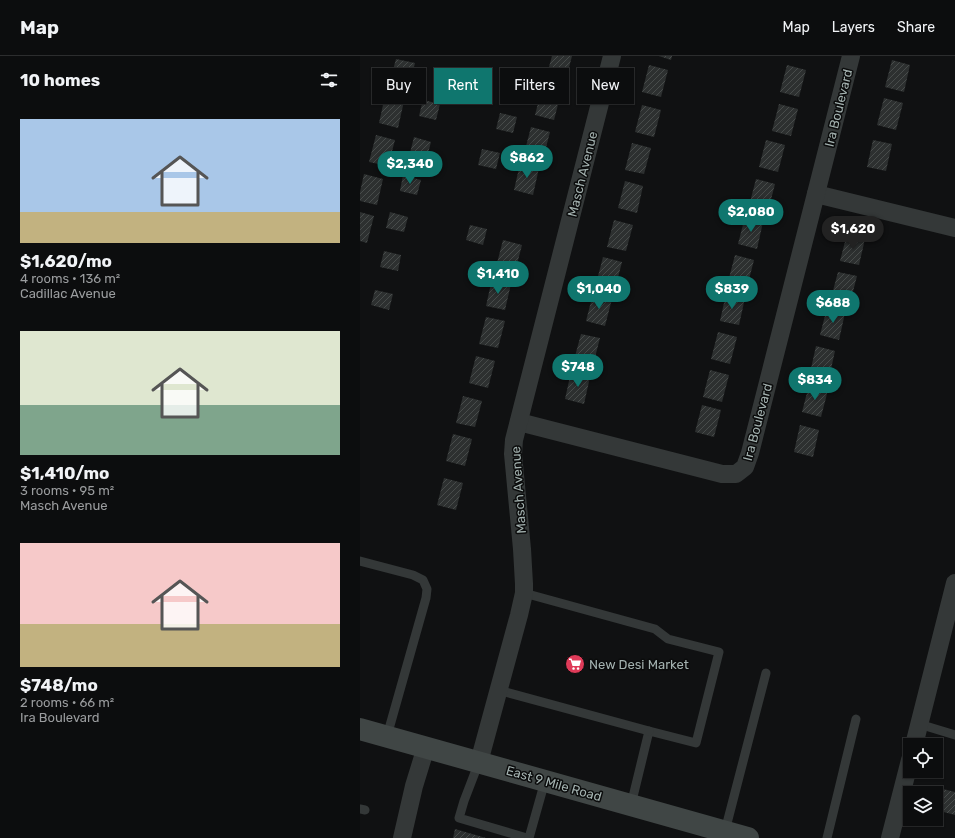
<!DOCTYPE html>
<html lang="en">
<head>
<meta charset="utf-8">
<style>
	:root { --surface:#0c0d0e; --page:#151617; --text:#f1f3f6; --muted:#9a9c9e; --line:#2c2d2e; --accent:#0f766e }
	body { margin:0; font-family:Rubik,sans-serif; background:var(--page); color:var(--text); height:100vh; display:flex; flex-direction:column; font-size:15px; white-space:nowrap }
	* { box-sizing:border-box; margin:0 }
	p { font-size:13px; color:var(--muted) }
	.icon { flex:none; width:22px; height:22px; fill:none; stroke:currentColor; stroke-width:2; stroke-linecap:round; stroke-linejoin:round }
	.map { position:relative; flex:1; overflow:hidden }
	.panel { display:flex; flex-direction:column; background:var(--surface); width:360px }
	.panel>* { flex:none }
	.hud { position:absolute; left:12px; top:12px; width:380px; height:36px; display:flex; gap:8px }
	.tools { position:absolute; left:543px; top:682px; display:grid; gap:8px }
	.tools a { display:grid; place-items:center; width:40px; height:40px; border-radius:0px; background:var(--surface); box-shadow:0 1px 3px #0004,0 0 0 1px var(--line); font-size:20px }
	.price { position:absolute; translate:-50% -34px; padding:0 9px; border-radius:14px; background:var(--accent); color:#fff; font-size:13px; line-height:26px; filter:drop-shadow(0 1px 2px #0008) }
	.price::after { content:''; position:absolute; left:50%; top:24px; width:12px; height:9px; margin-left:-6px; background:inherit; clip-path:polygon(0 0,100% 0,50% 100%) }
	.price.current { background:#222; color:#fff }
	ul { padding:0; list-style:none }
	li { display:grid; align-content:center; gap:8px; height:212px; padding:0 20px }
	li span { display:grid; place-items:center; height:124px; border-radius:0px; color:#555 }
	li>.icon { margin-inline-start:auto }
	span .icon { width:72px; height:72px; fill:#fffc; stroke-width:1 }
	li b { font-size:17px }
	h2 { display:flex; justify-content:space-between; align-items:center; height:48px; padding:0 20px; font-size:17px }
	.pill { padding:0 14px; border-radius:0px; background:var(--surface); box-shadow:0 1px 3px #0004,0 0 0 1px var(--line); font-size:14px; line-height:36px }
	.pill.current { background:var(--accent); color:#fff }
	header { display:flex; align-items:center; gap:24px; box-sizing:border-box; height:56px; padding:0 20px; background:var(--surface); border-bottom:1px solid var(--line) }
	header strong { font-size:19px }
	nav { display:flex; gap:22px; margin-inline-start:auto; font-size:14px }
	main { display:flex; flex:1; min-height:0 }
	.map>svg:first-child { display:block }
	.building { fill:url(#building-hatch) }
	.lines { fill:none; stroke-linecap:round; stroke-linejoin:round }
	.service { stroke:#343838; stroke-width:9 }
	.minor { stroke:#343838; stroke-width:18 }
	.secondary { stroke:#404645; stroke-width:22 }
	.labels { text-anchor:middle; stroke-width:3; stroke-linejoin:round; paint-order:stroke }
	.street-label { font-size:13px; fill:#a3b1af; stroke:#0b0c0c }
	.poi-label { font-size:13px; fill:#a3b1af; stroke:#0b0c0c; text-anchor:start }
</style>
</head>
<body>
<header>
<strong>Map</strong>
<nav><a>Map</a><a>Layers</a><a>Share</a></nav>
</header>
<main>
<section class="panel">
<h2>10 homes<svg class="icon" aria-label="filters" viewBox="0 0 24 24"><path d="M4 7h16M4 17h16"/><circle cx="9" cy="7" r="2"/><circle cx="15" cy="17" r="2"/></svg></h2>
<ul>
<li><span style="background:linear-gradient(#a9c7e8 75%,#c2b280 0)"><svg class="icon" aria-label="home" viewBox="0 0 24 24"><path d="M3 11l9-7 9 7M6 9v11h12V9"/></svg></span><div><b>$1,620/mo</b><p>4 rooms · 136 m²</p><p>Cadillac Avenue</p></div></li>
<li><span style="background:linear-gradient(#dfe7d0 60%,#7fa58c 0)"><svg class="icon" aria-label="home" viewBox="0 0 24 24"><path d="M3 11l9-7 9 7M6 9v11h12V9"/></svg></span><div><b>$1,410/mo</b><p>3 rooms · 95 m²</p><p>Masch Avenue</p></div></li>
<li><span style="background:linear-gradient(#f6c9c9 65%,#c2b280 0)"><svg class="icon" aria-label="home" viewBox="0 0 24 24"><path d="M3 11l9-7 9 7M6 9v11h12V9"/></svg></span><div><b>$748/mo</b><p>2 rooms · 66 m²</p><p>Ira Boulevard</p></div></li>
</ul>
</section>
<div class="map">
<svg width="595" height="782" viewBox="0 0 595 782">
	<defs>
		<pattern id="building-hatch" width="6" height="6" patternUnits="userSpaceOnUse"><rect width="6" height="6" fill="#2d3030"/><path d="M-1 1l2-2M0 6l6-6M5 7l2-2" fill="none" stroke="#484c4b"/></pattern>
	</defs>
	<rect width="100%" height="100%" fill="#101112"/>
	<g class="building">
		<polygon points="192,0 212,0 205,27 186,22"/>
		<polygon points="299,0 312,0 311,4"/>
		<polygon points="36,3 55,7 48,34 29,29"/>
		<polygon points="532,4 550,9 544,36 525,31"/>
		<polygon points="289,9 308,14 301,41 282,36"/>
		<polygon points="427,9 446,14 439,41 420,36"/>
		<polygon points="182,32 201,37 194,64 175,59"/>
		<polygon points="25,40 44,45 38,72 19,67"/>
		<polygon points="524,42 543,47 536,74 517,69"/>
		<polygon points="63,44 80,48 76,64 59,60"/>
		<polygon points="419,48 438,53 431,80 412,75"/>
		<polygon points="282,49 301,54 294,81 275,76"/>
		<polygon points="140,57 157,61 153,77 136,73"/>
		<polygon points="171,71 190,76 183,103 164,98"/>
		<polygon points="16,79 35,84 28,110 9,106"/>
		<polygon points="54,81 71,86 67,101 50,97"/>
		<polygon points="406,84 425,89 418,116 399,111"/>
		<polygon points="513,84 532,88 526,115 507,111"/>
		<polygon points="272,87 291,92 284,118 265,114"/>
		<polygon points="122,93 140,97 136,113 118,109"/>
		<polygon points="160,108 179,112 173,139 154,134"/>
		<polygon points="4,118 23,123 17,149 0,145 0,136"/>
		<polygon points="43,119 61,124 57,139 40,135"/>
		<polygon points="396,123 415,128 408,155 389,150"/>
		<polygon points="265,125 283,130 277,157 258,152"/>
		<polygon points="0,156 14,160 7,187 0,185"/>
		<polygon points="30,156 48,161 44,176 26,172"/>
		<polygon points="385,161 403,166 397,193 378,188"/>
		<polygon points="254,164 273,169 266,195 247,191"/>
		<polygon points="110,169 127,173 123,189 106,184"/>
		<polygon points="487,178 505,183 499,209 480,205"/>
		<polygon points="143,184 162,189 155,216 136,211"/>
		<polygon points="24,195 41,199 38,215 20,211"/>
		<polygon points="375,199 394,204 387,231 368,226"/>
		<polygon points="243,201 262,206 255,233 236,228"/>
		<polygon points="478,216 497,220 490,247 471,242"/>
		<polygon points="132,223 151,228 145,254 126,250"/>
		<polygon points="15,234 33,238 29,254 11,249"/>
		<polygon points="233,238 252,243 245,270 226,265"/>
		<polygon points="366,238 385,242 379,269 360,265"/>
		<polygon points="467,252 485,257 479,284 460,279"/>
		<polygon points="126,261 145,265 138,292 119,288"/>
		<polygon points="358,276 377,281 370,308 351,303"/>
		<polygon points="221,278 240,282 233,309 214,304"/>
		<polygon points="456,290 475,295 469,322 450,317"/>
		<polygon points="116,300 135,305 128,332 109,327"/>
		<polygon points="350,314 369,319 362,346 343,341"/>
		<polygon points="211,316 230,321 224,348 205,343"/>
		<polygon points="449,329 468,334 461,361 442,356"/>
		<polygon points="103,340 122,345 115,371 96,367"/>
		<polygon points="342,349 361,354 354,381 335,376"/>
		<polygon points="440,369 459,374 453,401 434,396"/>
		<polygon points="93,378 112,383 105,410 86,405"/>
		<polygon points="84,422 103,427 96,454 77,449"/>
		<polygon points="579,732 595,736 595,759 576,754 576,743"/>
		<polygon points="95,773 126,782 93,782"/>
	</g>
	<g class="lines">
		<g class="service">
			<polyline points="0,505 53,519 63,524 67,533 66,542 27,680"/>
			<polyline points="164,537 295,573 308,583 359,596 336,687 289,675 271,749"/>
			<polyline points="138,634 289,675"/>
			<polyline points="559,668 595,679"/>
			<polyline points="119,706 104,745 99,762 167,782"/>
			<polyline points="0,753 5,754"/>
			<polyline points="365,775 406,617"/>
			<polyline points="169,782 185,725"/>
			<polyline points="467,782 496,663"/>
		</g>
		<g class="minor">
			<polyline points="456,138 595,172"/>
			<polyline points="159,366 362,418 376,418 385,411 390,397 491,0"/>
			<polyline points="554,689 595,527"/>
			<polyline points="119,706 159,559 164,537 164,528 162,493 153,398 154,384 252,0"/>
			<polyline points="42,782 54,730 66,691"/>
			<polyline points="530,782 550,704"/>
		</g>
		<polyline class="secondary" points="0,673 388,782"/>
	</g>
	<defs>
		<symbol id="supermarket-disc" viewBox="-11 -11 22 22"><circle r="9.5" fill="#df3b59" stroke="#0b0c0c"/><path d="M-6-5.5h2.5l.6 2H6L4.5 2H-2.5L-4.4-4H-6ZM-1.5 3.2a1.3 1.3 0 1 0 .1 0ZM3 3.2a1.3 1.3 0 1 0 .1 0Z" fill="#fff"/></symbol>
	</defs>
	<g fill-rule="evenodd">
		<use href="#supermarket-disc" x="204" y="597" width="22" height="22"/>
	</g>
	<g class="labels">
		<g class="street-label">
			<text transform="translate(478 52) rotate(-76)" y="5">Ira Boulevard</text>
			<text transform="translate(222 118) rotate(-76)" y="5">Masch Avenue</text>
			<text transform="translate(397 366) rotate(-75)" y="5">Ira Boulevard</text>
			<text transform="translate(158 434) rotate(-94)" y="5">Masch Avenue</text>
			<text transform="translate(194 727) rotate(16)" y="5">East 9 Mile Road</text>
		</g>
		<g class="poi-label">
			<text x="229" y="613">New Desi Market</text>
		</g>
	</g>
</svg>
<div class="tools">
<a><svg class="icon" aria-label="locate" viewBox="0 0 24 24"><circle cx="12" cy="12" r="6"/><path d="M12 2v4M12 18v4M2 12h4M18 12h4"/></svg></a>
<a><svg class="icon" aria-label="layers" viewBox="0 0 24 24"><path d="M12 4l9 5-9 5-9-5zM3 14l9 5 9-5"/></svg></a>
</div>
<b class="price" style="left:167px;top:123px">$862</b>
<b class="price" style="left:50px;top:129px">$2,340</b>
<b class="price" style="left:391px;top:177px">$2,080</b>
<b class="price current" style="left:493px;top:194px">$1,620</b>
<b class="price" style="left:138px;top:239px">$1,410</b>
<b class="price" style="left:239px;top:254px">$1,040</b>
<b class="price" style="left:372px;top:254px">$839</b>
<b class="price" style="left:473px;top:268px">$688</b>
<b class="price" style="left:218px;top:332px">$748</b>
<b class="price" style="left:455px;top:345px">$834</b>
<div class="hud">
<a class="pill">Buy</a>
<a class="pill current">Rent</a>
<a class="pill">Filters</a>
<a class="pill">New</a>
</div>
</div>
</main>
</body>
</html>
